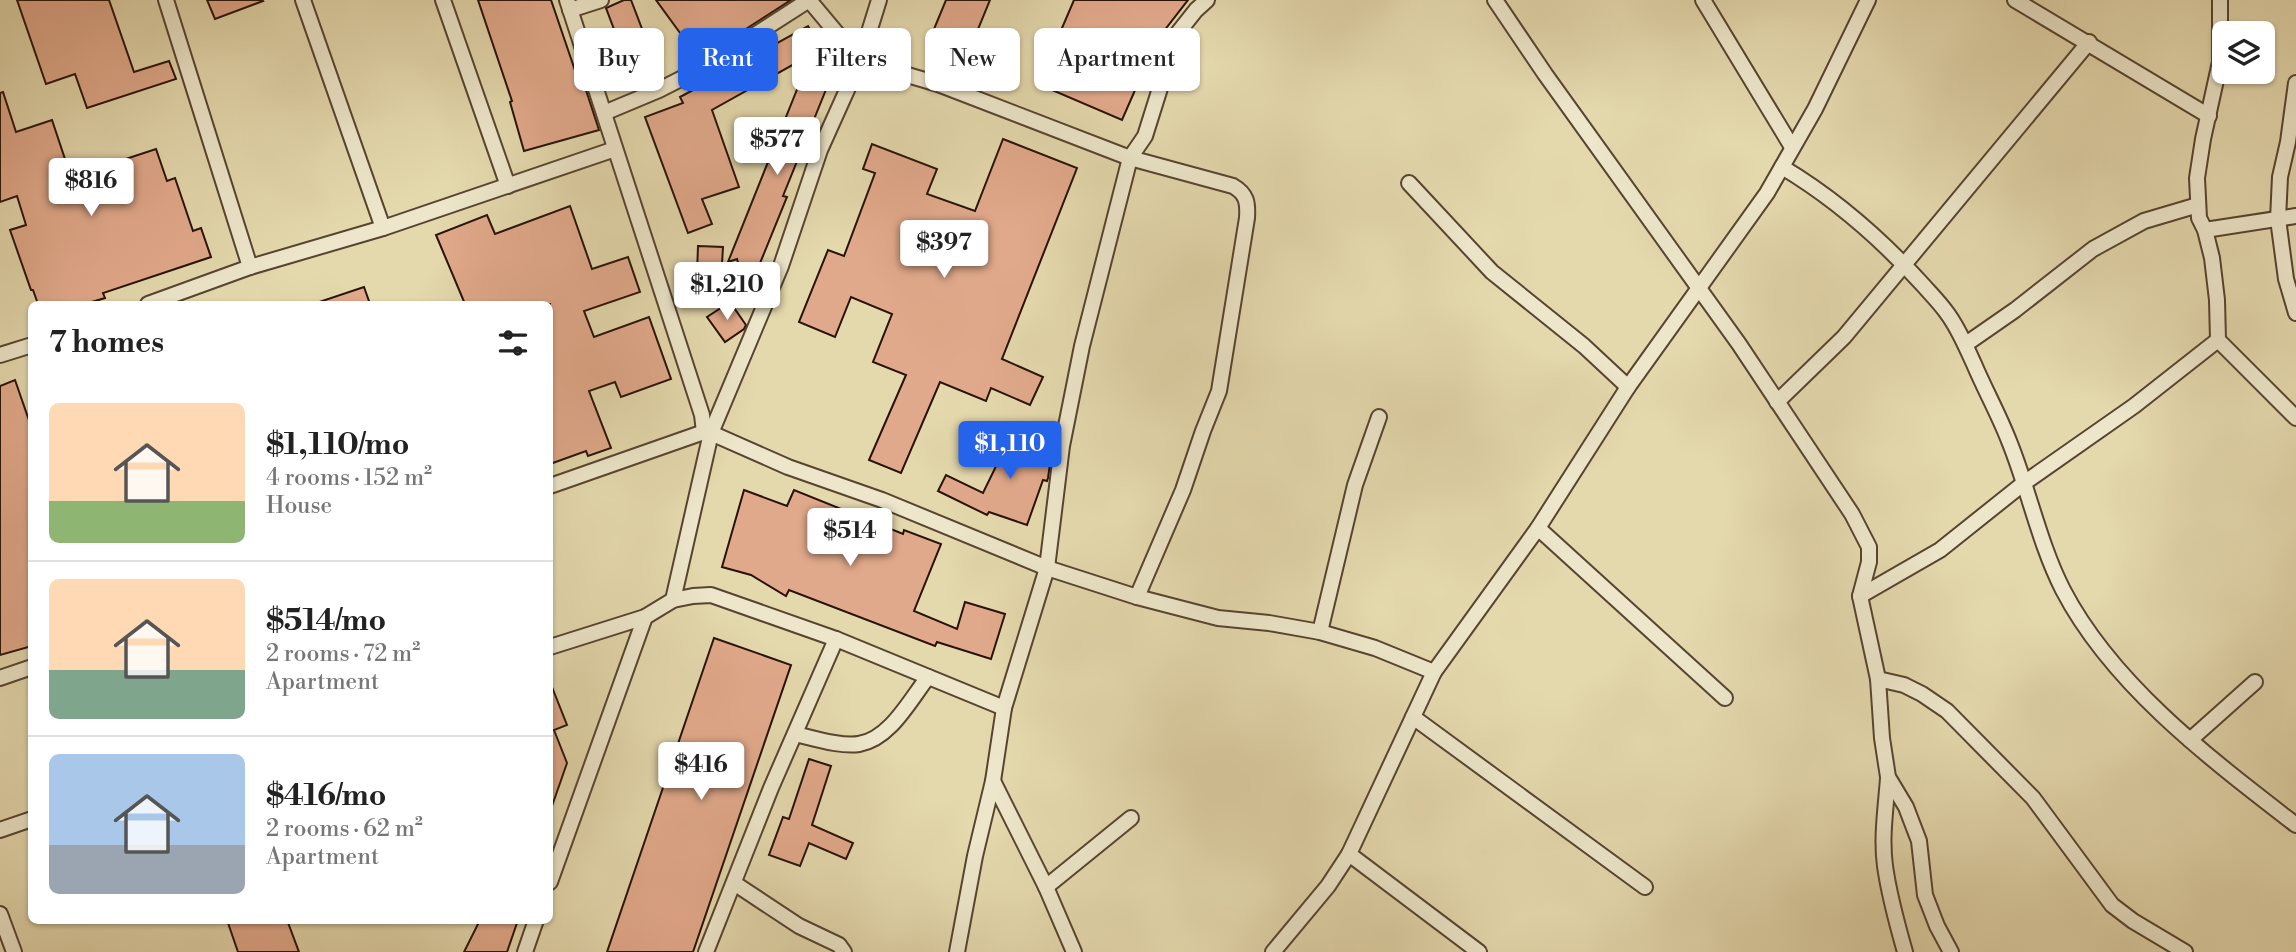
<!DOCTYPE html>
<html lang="en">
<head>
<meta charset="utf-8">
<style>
	:root { --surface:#fff; --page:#f2f2f2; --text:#222; --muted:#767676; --line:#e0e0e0; --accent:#2563eb }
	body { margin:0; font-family:"Libre Bodoni",serif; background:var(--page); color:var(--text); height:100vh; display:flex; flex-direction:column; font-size:26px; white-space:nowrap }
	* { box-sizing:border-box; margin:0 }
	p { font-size:23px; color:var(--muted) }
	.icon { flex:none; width:38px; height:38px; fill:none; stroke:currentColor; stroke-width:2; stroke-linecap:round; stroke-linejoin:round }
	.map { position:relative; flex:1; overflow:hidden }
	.sheet { position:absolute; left:28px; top:301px; width:525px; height:623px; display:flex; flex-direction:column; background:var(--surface); border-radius:10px; box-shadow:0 2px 5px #0004 }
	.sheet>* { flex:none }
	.hud { position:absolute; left:574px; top:28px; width:665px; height:63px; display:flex; gap:14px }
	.buttons { position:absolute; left:2212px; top:21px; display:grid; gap:14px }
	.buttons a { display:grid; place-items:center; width:63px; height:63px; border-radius:10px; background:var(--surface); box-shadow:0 2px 5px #0004; font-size:35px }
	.price { position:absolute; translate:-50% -60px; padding:0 16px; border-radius:7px; background:#fff; color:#222; font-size:23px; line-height:46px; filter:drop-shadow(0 2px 4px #0008) }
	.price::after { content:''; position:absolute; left:50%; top:42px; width:21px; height:16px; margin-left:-10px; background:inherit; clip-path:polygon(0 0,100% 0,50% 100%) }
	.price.selected { background:var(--accent); color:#fff }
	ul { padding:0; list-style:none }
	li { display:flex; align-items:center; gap:21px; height:175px; padding:0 21px }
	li+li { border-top:2px solid var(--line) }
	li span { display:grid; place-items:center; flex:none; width:196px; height:140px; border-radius:10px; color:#555 }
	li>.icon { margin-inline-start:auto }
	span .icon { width:84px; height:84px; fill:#fffc; stroke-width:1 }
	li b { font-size:30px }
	h2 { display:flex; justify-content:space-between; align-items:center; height:84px; padding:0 21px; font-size:30px }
	.tag { padding:0 24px; border-radius:10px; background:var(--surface); box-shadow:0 2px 5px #0004; font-size:24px; line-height:63px }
	.tag.selected { background:var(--accent); color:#fff }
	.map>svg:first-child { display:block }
	.building { fill:#e1a98b; stroke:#281206; stroke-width:2 }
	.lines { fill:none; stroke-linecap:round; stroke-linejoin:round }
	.street-casing { stroke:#574430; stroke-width:18 }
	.street { stroke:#ede6ca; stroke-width:14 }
</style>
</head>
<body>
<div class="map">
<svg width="2296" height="952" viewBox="0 0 2296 952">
	<rect width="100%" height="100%" fill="#e4d8ad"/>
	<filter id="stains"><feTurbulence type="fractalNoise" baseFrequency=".00286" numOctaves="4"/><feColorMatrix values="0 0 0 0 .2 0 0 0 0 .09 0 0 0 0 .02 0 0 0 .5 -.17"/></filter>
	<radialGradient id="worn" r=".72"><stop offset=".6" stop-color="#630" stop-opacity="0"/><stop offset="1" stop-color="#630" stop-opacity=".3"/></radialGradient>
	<g class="building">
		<polygon points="17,0 109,0 134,72 169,61 176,79 87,108 75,74 46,84"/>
		<polygon points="207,0 262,0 263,1 215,19"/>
		<polygon points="478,0 551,0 579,82 583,81 599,130 524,151 510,102 512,101"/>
		<polygon points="624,0 631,0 660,76 635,85 606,8"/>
		<polygon points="656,0 791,0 699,59"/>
		<polygon points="946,0 990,0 965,61 927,46"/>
		<polygon points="1074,0 1188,0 1157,40 1122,120 1038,84"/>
		<polygon points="808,26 821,49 712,110 739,187 702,199 712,224 688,233 645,117 683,103 680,97 693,90 716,82 714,78"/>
		<polygon points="802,77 827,87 783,196 787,197 756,273 739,266 737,259 728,262"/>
		<polygon points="3,92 16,132 52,120 71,177 156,149 167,181 175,178 193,231 201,228 211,257 103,293 105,298 85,304 38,304 33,290 31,290 10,230 26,225 17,196 0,202 0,93"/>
		<polygon points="1003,139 1077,168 1002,359 1043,377 1030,405 991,388 986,401 940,382 901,473 869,460 906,375 873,362 892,314 851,297 835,337 799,322 828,250 844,256 875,173 863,169 872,144 937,169 927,194 975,211"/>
		<polygon points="570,206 592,269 628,257 640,292 584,311 594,337 649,317 671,379 621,397 615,382 589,391 611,448 588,456 586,451 550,464 550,304 465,304 436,235 487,215 495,234"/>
		<polygon points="698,246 723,247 722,264 697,273"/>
		<polygon points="364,287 370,304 320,304 319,302"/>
		<polygon points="730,302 746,325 744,329 725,342 707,317"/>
		<polygon points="15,380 32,429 32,646 0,655 0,386"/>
		<polygon points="1025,428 1054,437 1048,478 1047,481 1043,480 1027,525 989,512 987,515 938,491 946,475 983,493 1000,458 1013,464"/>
		<polygon points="744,490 787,506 794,490 903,534 904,530 941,544 914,611 957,629 965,602 1005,614 991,659 937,642 935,646 789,590 786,596 751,575 722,567"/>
		<polygon points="714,638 791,665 693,952 607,952"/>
		<polygon points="550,682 567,725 554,730 567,763 552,806 550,806"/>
		<polygon points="809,759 831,766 812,825 853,843 846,859 809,843 800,866 769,855 783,817 789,819"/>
		<polygon points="227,920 287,920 299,952 238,952"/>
		<polygon points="480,920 518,920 507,952 464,952"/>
	</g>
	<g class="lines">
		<defs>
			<g id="street">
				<polyline points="166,0 250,267"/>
				<polyline points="303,0 383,228"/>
				<polyline points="443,0 508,186"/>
				<polyline points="567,0 702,415 704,432"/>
				<path d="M809 0 860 61 938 84 1130 158 1233 186C1247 194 1248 203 1247 218L1219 391 1203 431 1183 490 1137 597"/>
				<polyline points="1495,0 1545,74 1739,344 1852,514 1869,547 1869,562 1860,596 1878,679 1882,738 1888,777 1906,807 1919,841 1925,895 1937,926 1951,952"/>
				<polyline points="1703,0 1792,147"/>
				<polyline points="2015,0 2209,116"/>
				<polyline points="2220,0 2220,62 2203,139 2197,178 2199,218 2205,230 2212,258 2217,300 2218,340 2296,418"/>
				<polyline points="570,10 601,0"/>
				<polyline points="2296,83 2288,142 2280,177 2278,219 2286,279 2296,313"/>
				<polyline points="604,113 659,90 708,65 809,0"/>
				<path d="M1782 167C1834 198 1882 240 1923 285 1931 294 1940 303 1947 313 1959 329 1966 347 1974 364 1985 390 1999 415 2009 441 2029 490 2039 543 2063 590 2113 686 2212 760 2296 825"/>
				<polyline points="1409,183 1492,272 1584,346 1628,387"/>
				<polyline points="2205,230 2296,216"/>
				<polyline points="148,304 250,267 383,228 615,149"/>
				<polyline points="1966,344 2015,310 2093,249 2144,221 2198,205"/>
				<polyline points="0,355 32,345"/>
				<polyline points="1777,402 1844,337 2089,42"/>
				<polyline points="550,486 704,432 711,433 788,467 882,500 1047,568 1137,597 1218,618 1269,623 1320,632 1375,648 1434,672"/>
				<polyline points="1538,528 1725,698"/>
				<polyline points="1860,596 1940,550 2024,483 2134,406 2218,340"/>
				<polyline points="673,600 711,433 781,266 820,150 860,61 879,0"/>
				<polyline points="1320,632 1355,485 1379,417"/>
				<polyline points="550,647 645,617 673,600 693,596 711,595 836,639 1004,708"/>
				<polyline points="0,678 32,667"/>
				<polyline points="1878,679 1904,685 1922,694 1947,711 2033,798 2112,905 2133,921 2185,952"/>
				<polyline points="1413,717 1645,887"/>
				<path d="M795 734C813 738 841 747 859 744 890 739 910 700 928 677"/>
				<polyline points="2190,740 2255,682"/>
				<path d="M1888 778C1886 807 1881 837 1885 866 1889 895 1897 924 1905 952"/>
				<polyline points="993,781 1046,887 1074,952"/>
				<polyline points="0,830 32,819"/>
				<polyline points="1349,854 1479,952"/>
				<polyline points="550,882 645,617"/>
				<polyline points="734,883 799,926 839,945 844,952"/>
				<polyline points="1046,887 1131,818"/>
				<polyline points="0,914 14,952"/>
				<polyline points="525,952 536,920"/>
				<polyline points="706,952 771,788 836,639"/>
				<polyline points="957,952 975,856 993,781 1004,708 1047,568 1062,446 1082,346 1130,158 1145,136 1177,34 1196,10 1207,0"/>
				<polyline points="1273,952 1328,886 1349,854 1434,672 1538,528 1628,387 1767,193 1815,109 1868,0"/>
			</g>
		</defs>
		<use href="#street" class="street-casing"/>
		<use href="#street" class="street"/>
	</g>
	<rect width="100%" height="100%" filter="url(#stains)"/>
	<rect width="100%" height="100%" fill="url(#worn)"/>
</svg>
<div class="buttons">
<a><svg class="icon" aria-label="layers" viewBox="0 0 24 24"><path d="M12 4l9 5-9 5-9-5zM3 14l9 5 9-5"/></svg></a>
</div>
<b class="price" style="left:777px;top:177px">$577</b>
<b class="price" style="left:91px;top:218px">$816</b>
<b class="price" style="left:944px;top:280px">$397</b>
<b class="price" style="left:727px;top:322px">$1,210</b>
<b class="price selected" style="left:1010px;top:481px">$1,110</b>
<b class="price" style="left:850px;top:568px">$514</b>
<b class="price" style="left:701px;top:802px">$416</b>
<div class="hud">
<a class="tag">Buy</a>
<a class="tag selected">Rent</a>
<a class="tag">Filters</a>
<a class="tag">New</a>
<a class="tag">Apartment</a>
</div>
<section class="sheet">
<h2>7 homes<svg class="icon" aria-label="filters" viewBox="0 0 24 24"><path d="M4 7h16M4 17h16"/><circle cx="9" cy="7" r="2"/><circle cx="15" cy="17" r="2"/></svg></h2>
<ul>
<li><span style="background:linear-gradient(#ffd9b3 70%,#8fb573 0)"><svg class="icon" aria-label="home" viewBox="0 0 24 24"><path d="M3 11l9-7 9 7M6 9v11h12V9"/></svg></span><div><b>$1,110/mo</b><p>4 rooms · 152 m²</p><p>House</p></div></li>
<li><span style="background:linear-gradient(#ffd9b3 65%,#7fa58c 0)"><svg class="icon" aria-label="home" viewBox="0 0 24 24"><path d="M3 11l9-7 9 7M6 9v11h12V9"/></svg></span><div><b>$514/mo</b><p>2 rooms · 72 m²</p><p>Apartment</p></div></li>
<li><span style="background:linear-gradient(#a9c7e8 65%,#9aa5b1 0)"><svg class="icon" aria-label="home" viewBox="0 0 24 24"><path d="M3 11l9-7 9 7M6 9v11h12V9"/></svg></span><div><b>$416/mo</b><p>2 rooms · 62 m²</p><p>Apartment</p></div></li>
</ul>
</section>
</div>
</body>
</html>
